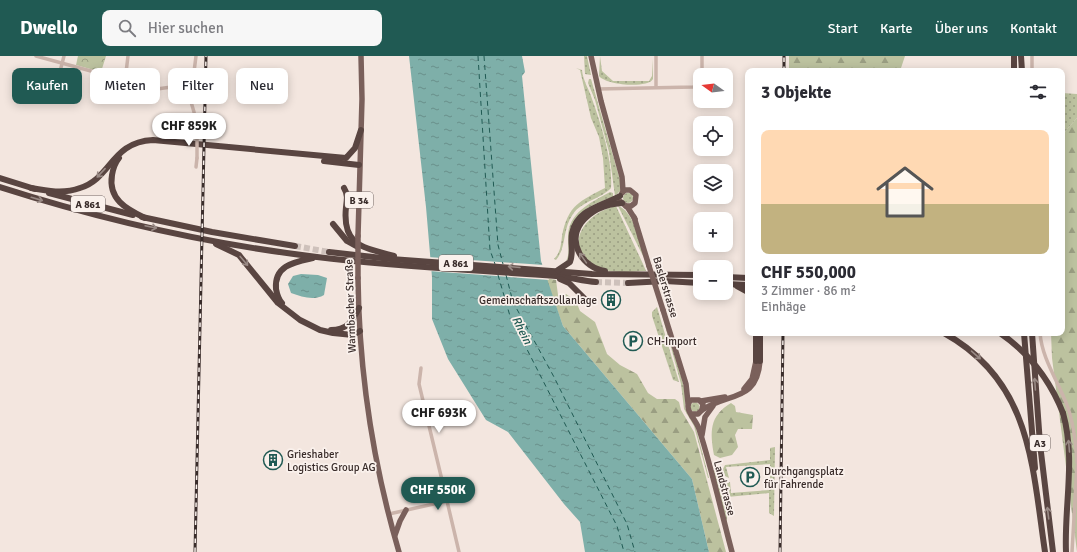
<!DOCTYPE html>
<html lang="de">
<head>
<meta charset="utf-8">
<style>
	:root { --surface:#fff; --page:#f7f7f7; --text:#2b2b33; --muted:#7c7c81; --line:#e1e1e2; --accent:#205a53 }
	body { margin:0; font-family:Signika,sans-serif; background:var(--page); color:var(--text); height:100vh; display:flex; flex-direction:column; font-size:15px; white-space:nowrap }
	* { box-sizing:border-box; margin:0 }
	p { font-size:13px; color:var(--muted) }
	.icon { flex:none; width:22px; height:22px; fill:none; stroke:currentColor; stroke-width:2; stroke-linecap:round; stroke-linejoin:round }
	.map { position:relative; flex:1; overflow:hidden }
	.details { position:absolute; left:745px; top:12px; width:320px; height:268px; display:flex; flex-direction:column; background:var(--surface); border-radius:8px; box-shadow:0 2px 10px #0003 }
	.details>* { flex:none }
	.guide { position:absolute; left:12px; top:12px; width:380px; height:36px; display:flex; gap:8px }
	.needle { width:26px; rotate:285deg }
	.buttons { position:absolute; left:693px; top:12px; display:grid; gap:8px }
	.buttons a { display:grid; place-items:center; width:40px; height:40px; border-radius:8px; background:var(--surface); box-shadow:0 2px 10px #0003; font-size:20px }
	.price { position:absolute; translate:-50% -34px; padding:0 9px; border-radius:14px; background:#fff; color:#222; font-size:13px; line-height:26px; filter:drop-shadow(0 1px 2px #0008) }
	.price::after { content:''; position:absolute; left:50%; top:24px; width:12px; height:9px; margin-left:-6px; background:inherit; clip-path:polygon(0 0,100% 0,50% 100%) }
	.price.on { background:var(--accent); color:#fff }
	ul { padding:0; list-style:none }
	li { display:grid; align-content:center; gap:8px; height:212px; padding:0 16px }
	li+li { border-top:1px solid var(--line) }
	li span { display:grid; place-items:center; height:124px; border-radius:8px; color:#555 }
	li>.icon { margin-inline-start:auto }
	span .icon { width:72px; height:72px; fill:#fffc; stroke-width:1 }
	li b { font-size:17px }
	h2 { display:flex; justify-content:space-between; align-items:center; height:48px; padding:0 16px; font-size:17px }
	.chip { padding:0 14px; border-radius:8px; background:var(--surface); box-shadow:0 2px 10px #0003; font-size:14px; line-height:36px }
	.chip.on { background:var(--accent); color:#fff }
	header { display:flex; align-items:center; gap:24px; box-sizing:border-box; height:56px; padding:0 20px; background:var(--accent); color:#fff }
	header strong { font-size:19px }
	nav { display:flex; gap:22px; margin-inline-start:auto; font-size:14px }
	.search { width:280px; height:36px; background:var(--page); display:flex; align-items:center; gap:10px; box-sizing:border-box; padding:0 14px; border-radius:8px; color:var(--muted); font-size:15px }
	.map>svg:first-child { display:block }
	.grass { fill:url(#grass-dots) }
	.forest { fill:url(#forest-firs) }
	.park { fill:url(#park-crowns) }
	.water { fill:url(#water-ripples) }
	.pier { fill:#f3e6df }
	.lines { fill:none; stroke-linecap:round; stroke-linejoin:round }
	.ferry { stroke:#205a53; stroke-width:1; stroke-dasharray:5 4; stroke-linecap:butt }
	.highway-tunnel { stroke:#cec1bb; stroke-width:6; stroke-dasharray:6 3; stroke-linecap:butt }
	.street { stroke:#cbb4ab; stroke-width:3.5 }
	.primary { stroke:#7a605b; stroke-width:5.5 }
	.highway { stroke:#594541; stroke-width:6 }
	.rail-casing { stroke:#392c2a; stroke-width:3 }
	.rail { stroke:#faf1ec; stroke-width:1.5; stroke-dasharray:4.5; stroke-linecap:butt }
	.street-bridge { stroke:#cbb4ab; stroke-width:3.5 }
	.primary-bridge { stroke:#7a605b; stroke-width:5.5 }
	.highway-bridge { stroke:#594541; stroke-width:6 }
	.oneway { stroke:#998a85 }
	.labels { text-anchor:middle; stroke-width:3.5; stroke-linejoin:round; paint-order:stroke }
	.shield { fill:#faf1ec; stroke:#736764; stroke-width:1 }
	.shield-label { font-size:10px; font-weight:bold; fill:#392c2a }
	.street-label { font-size:11px; fill:#392c2a; stroke:#faf1ec }
	.poi-label { font-size:11px; fill:#392c2a; stroke:#faf1ec; text-anchor:start }
	.water-label { font-size:12px; font-style:italic; fill:#205a53; stroke:#faf1ec }
</style>
</head>
<body>
<header>
<strong>Dwello</strong>
<div class="search"><svg class="icon" aria-label="search" viewBox="0 0 24 24"><circle cx="10" cy="10" r="6"/><path d="M15 15l6 6"/></svg>Hier suchen</div>
<nav><a>Start</a><a>Karte</a><a>Über uns</a><a>Kontakt</a></nav>
</header>
<div class="map">
<svg width="1077" height="496" viewBox="0 0 1077 496">
	<defs>
		<pattern id="grass-dots" width="8" height="8" patternUnits="userSpaceOnUse"><rect width="8" height="8" fill="#bcc29f"/><path d="M2 2h.1M6 6h.1" fill="none" stroke="#9a9e82" stroke-width="1.8" stroke-linecap="round"/></pattern>
		<pattern id="forest-firs" width="22" height="20" patternUnits="userSpaceOnUse"><rect width="22" height="20" fill="#bcc29f"/><path d="M5 1l3.5 6h-7zM16 11l3.5 6h-7z" fill="#9a9e82"/></pattern>
		<pattern id="park-crowns" width="20" height="18" patternUnits="userSpaceOnUse"><rect width="20" height="18" fill="#bcc29f"/><path d="M2 6a3 3 0 1 1 6 0M12 15a3 3 0 1 1 6 0" fill="none" stroke="#9a9e82"/></pattern>
		<pattern id="water-ripples" width="26" height="14" patternUnits="userSpaceOnUse"><rect width="26" height="14" fill="#7eafa9"/><path d="M2 4q2-2 4 0t4 0M15 11q2-2 4 0t4 0" fill="none" stroke="#688f8a"/></pattern>
	</defs>
	<rect width="100%" height="100%" fill="#f3e6df"/>
	<g class="grass">
		<polygon points="584,0 587,0 591,19 585,18"/>
		<path d="M600 0 602 15 613 25H649L652 20 653 3V23C647 33 606 29 599 20Z"/>
		<path d="M576 12 582 14C583 25 589 33 592 43 601 68 613 105 611 132 601 143 582 145 573 158 562 173 567 191 556 204L554 203C560 197 561 190 562 180 568 149 580 145 605 132L603 102 599 81 591 62 580 14Z"/>
		<polygon points="589,23 591,23 620,124 621,134 615,140 609,96 595,44 588,27"/>
		<polygon points="1062,37 1077,38 1077,62 1062,79"/>
		<path d="M610 136 613 137V141C571 156 577 161 569 202L565 207C570 199 568 192 568 183 567 157 590 147 610 136Z"/>
		<circle cx="628" cy="142" r="5"/>
		<path d="M616 150 643 208 646 215C632 215 612 218 599 212 560 194 583 157 616 150Z"/>
		<path d="M618 150C633 154 642 189 644 202Z"/>
		<polygon points="657,251 679,326 673,324 652,260 652,256"/>
		<polygon points="661,255 686,337 685,352 694,365 709,422 708,422 694,370 684,353 681,328"/>
		<circle cx="695" cy="351" r="4.5"/>
		<polygon points="775,391 774,460 769,457 769,437 727,441 727,467 713,417 714,414 719,413 724,429 730,426 731,437 770,434 770,408 726,411 729,422 725,420 723,413 725,409 770,404 770,392"/>
	</g>
	<g class="forest">
		<polygon points="789,0 905,0 900,15 789,15"/>
		<polygon points="1077,62 1077,496 1052,302 1051,277 1062,277 1062,79"/>
		<polygon points="546,222 556,224 558,239 561,242 566,238 576,245 580,255 595,266 607,298 620,309 637,318 648,337 657,343 675,343 679,346 681,354 694,376 726,496 709,496 692,423 563,270"/>
		<path d="M731 347 735 350 736 356 753 359 752 373H738L735 379 738 391 732 399 720 402 714 399C710 376 709 360 731 347Z"/>
	</g>
	<polygon class="park" points="78,0 106,0 101,16 76,9"/>
	<g class="water">
		<polygon points="409,0 522,0 525,16 522,20 541,205 563,270 692,423 709,496 585,496 580,466 564,448 508,376 486,364 448,303 432,263 432,221 426,151"/>
		<path d="M301 218 318 219 327 222 324 239C314 245 302 241 291 237L288 228 293 220Z"/>
	</g>
	<polygon class="pier" points="428,201 544,209 549,224 429,215"/>
	<g class="lines">
		<g class="ferry">
			<polyline points="478,0 490,194 495,208"/>
			<polyline points="484,0 498,189 503,208"/>
			<polyline points="498,219 510,260 617,470 624,496"/>
			<polyline points="506,219 513,246 554,321 627,468 635,496"/>
		</g>
		<g class="highway-tunnel">
			<polyline points="295,190 329,196"/>
			<polyline points="596,226 628,227"/>
		</g>
		<g class="street">
			<polyline points="36,0 157,33 186,29 194,16 196,0"/>
			<polyline points="1032,0 1032,15"/>
			<polyline points="702,19 702,0"/>
			<polyline points="58,23 64,0"/>
			<polyline points="125,25 128,0"/>
			<polyline points="186,29 194,56 197,81"/>
			<polyline points="656,31 656,0"/>
			<polyline points="598,33 693,31 700,28"/>
			<polyline points="196,111 197,102"/>
			<path d="M1040 277C1042 303 1058 325 1067 349 1074 368 1076 387 1077 407"/>
			<polyline points="421,312 419,328 447,445"/>
			<polyline points="389,458 447,445 459,496"/>
			<polyline points="1072,496 1077,410"/>
		</g>
		<g class="primary">
			<polyline points="591,0 601,45 622,121 623,135"/>
			<polyline points="622,137 625,134 630,134 636,139 635,147 631,150 626,150"/>
			<polyline points="620,145 628,152 635,163"/>
			<polyline points="634,161 649,210"/>
			<polyline points="358,180 362,43 361,0"/>
			<path d="M358 222C359 314 373 408 399 496"/>
			<polyline points="663,254 686,328 688,347"/>
			<polyline points="744,333 752,323 756,305"/>
			<polyline points="701,345 725,341"/>
			<path d="M702 354C729 336 757 346 760 305"/>
			<path d="M691 358H698L702 354 703 348 699 344H691C682 352 696 363 699 373 712 413 721 455 732 496"/>
			<polyline points="702,379 705,361 713,350"/>
			<polyline points="395,479 400,465 406,454"/>
		</g>
		<g class="highway">
			<polyline points="1014,0 1014,15"/>
			<polyline points="1021,0 1022,15"/>
			<path d="M119 102C115 107 113 113 112 119 108 143 126 153 145 162"/>
			<polyline points="324,105 359,109"/>
			<polyline points="0,122 35,133"/>
			<path d="M0 131C103 164 210 188 317 201 397 211 477 214 556 220 570 221 582 225 596 226"/>
			<path d="M31 132C47 135 64 138 80 132 112 122 111 86 153 84L346 102 355 92 361 74"/>
			<path d="M344 132C348 138 347 144 346 151 342 189 361 191 394 200"/>
			<polyline points="49,137 133,159"/>
			<polyline points="142,161 212,176 295,190"/>
			<polyline points="333,168 347,185 356,190"/>
			<polyline points="216,188 239,199 278,247 300,264 320,274 333,277 353,279 360,275"/>
			<polyline points="329,196 391,203 592,218 700,219"/>
			<path d="M558 214 570 206C574 196 570 187 572 177 577 153 602 150 620 140"/>
			<path d="M605 215C583 212 567 187 581 167 591 154 607 148 622 147"/>
			<polyline points="726,221 748,222"/>
			<polyline points="560,223 569,227 589,247"/>
			<polyline points="628,227 665,225 700,227"/>
			<polyline points="726,228 748,229"/>
			<polyline points="737,230 748,236"/>
			<path d="M282 247C278 243 277 238 276 233 274 209 295 206 313 202"/>
			<path d="M331 274C348 274 352 265 359 252"/>
			<polyline points="760,277 760,305"/>
			<path d="M944 277C1031 325 1032 408 1045 496"/>
			<polyline points="1024,277 1035,412"/>
			<polyline points="1032,277 1040,388 1053,496"/>
			<polyline points="756,305 756,277"/>
			<path d="M1063 357C1076 403 1064 449 1066 496"/>
		</g>
		<defs>
			<g id="rail">
				<polyline points="784,15 784,0"/>
				<polyline points="195,496 206,0"/>
				<polyline points="780,496 783,277"/>
			</g>
		</defs>
		<use href="#rail" class="rail-casing"/>
		<use href="#rail" class="rail"/>
		<polyline class="street-bridge" points="197,102 197,81"/>
		<g class="primary-bridge">
			<polyline points="649,210 663,254"/>
			<polyline points="358,222 358,180"/>
		</g>
		<path class="highway-bridge" d="M1000 277C1029 297 1050 324 1063 357"/>
	</g>
	<defs><path id="oneway-shaft" d="M-6 0H5M1.5-3L5.5 0L1.5 3" fill="none" stroke-width="1.6" stroke-linecap="round" stroke-linejoin="round"/></defs>
	<g class="oneway">
		<use href="#oneway-shaft" transform="translate(101 117) rotate(133)"/>
		<use href="#oneway-shaft" transform="translate(37 143) rotate(16)"/>
		<use href="#oneway-shaft" transform="translate(151 171) rotate(12)"/>
		<use href="#oneway-shaft" transform="translate(583 202) rotate(-125)"/>
		<use href="#oneway-shaft" transform="translate(244 205) rotate(50)"/>
		<use href="#oneway-shaft" transform="translate(514 211) rotate(-175)"/>
		<use href="#oneway-shaft" transform="translate(976 299) rotate(41)"/>
		<use href="#oneway-shaft" transform="translate(1035 328) rotate(-94)"/>
		<use href="#oneway-shaft" transform="translate(1069 390) rotate(-95)"/>
		<use href="#oneway-shaft" transform="translate(1048 457) rotate(-97)"/>
	</g>
	<defs>
		<symbol id="building-ring" viewBox="-11 -11 22 22"><circle r="9.5" fill="#faf1ec" stroke="#205a53" stroke-width="1.5"/><path d="M-4-6H4V6H1V3H-1V6H-4ZM-2.5-4.3h1.7v1.8h-1.7ZM.8-4.3h1.7v1.8H.8ZM-2.5-1h1.7V.8h-1.7ZM.8-1h1.7V.8H.8Z" fill="#205a53"/></symbol>
		<symbol id="parking-ring" viewBox="-11 -11 22 22"><circle r="9.5" fill="#faf1ec" stroke="#205a53" stroke-width="1.5"/><path d="M-3.5-5.5H1a3.5 3.5 0 0 1 0 7H-1V5.5H-3.5ZM-1-3.4V-.6H.8a1.4 1.4 0 0 0 0-2.8Z" fill="#205a53"/></symbol>
	</defs>
	<g fill-rule="evenodd">
		<use href="#building-ring" x="600" y="233" width="22" height="22"/>
		<use href="#parking-ring" x="622" y="274" width="22" height="22"/>
		<use href="#building-ring" x="262" y="393" width="22" height="22"/>
		<use href="#parking-ring" x="739" y="410" width="22" height="22"/>
	</g>
	<g class="labels">
		<g class="shield">
			<rect x="345" y="136" width="28" height="16" rx="3"/>
			<rect x="71" y="140" width="34" height="16" rx="3"/>
			<rect x="439" y="199" width="34" height="16" rx="3"/>
			<rect x="1030" y="379" width="20" height="16" rx="3"/>
		</g>
		<g class="shield-label">
			<text x="359" y="148">B 34</text>
			<text x="88" y="152">A 861</text>
			<text x="456" y="211">A 861</text>
			<text x="1040" y="391">A3</text>
		</g>
		<g class="street-label">
			<text transform="translate(666 231) rotate(73)" y="4">Baslerstrasse</text>
			<text transform="translate(350 250) rotate(-92)" y="4">Warmbacher Straße</text>
			<text transform="translate(725 432) rotate(75)" y="4">Landstrasse</text>
		</g>
		<g class="poi-label">
			<text x="597" y="248" text-anchor="end">Gemeinschaftszollanlage</text>
			<text x="647" y="289">CH-Import</text>
			<text x="287" y="402">Grieshaber<tspan x="287" dy="13">Logistics Group AG</tspan></text>
			<text x="764" y="419">Durchgangsplatz<tspan x="764" dy="13">für Fahrende</tspan></text>
		</g>
		<g class="water-label">
			<text transform="translate(522 274) rotate(63)" y="4">Rhein</text>
		</g>
	</g>
</svg>
<div class="buttons">
<a><svg class="needle" viewBox="-14 -14 28 28"><path d="M0-13l5 13h-10z" fill="#e53935"/><path d="M0 13l5-13h-10z" fill="#7c7c81"/></svg></a>
<a><svg class="icon" aria-label="locate" viewBox="0 0 24 24"><circle cx="12" cy="12" r="6"/><path d="M12 2v4M12 18v4M2 12h4M18 12h4"/></svg></a>
<a><svg class="icon" aria-label="layers" viewBox="0 0 24 24"><path d="M12 4l9 5-9 5-9-5zM3 14l9 5 9-5"/></svg></a>
<a>+</a>
<a>−</a>
</div>
<b class="price" style="left:189px;top:91px">CHF 859K</b>
<b class="price" style="left:439px;top:378px">CHF 693K</b>
<b class="price on" style="left:438px;top:455px">CHF 550K</b>
<div class="guide">
<a class="chip on">Kaufen</a>
<a class="chip">Mieten</a>
<a class="chip">Filter</a>
<a class="chip">Neu</a>
</div>
<section class="details">
<h2>3 Objekte<svg class="icon" aria-label="filters" viewBox="0 0 24 24"><path d="M4 7h16M4 17h16"/><circle cx="9" cy="7" r="2"/><circle cx="15" cy="17" r="2"/></svg></h2>
<ul>
<li><span style="background:linear-gradient(#ffd9b3 60%,#c2b280 0)"><svg class="icon" aria-label="home" viewBox="0 0 24 24"><path d="M3 11l9-7 9 7M6 9v11h12V9"/></svg></span><div><b>CHF 550,000</b><p>3 Zimmer · 86 m²</p><p>Einhäge</p></div></li>
</ul>
</section>
</div>
</body>
</html>
